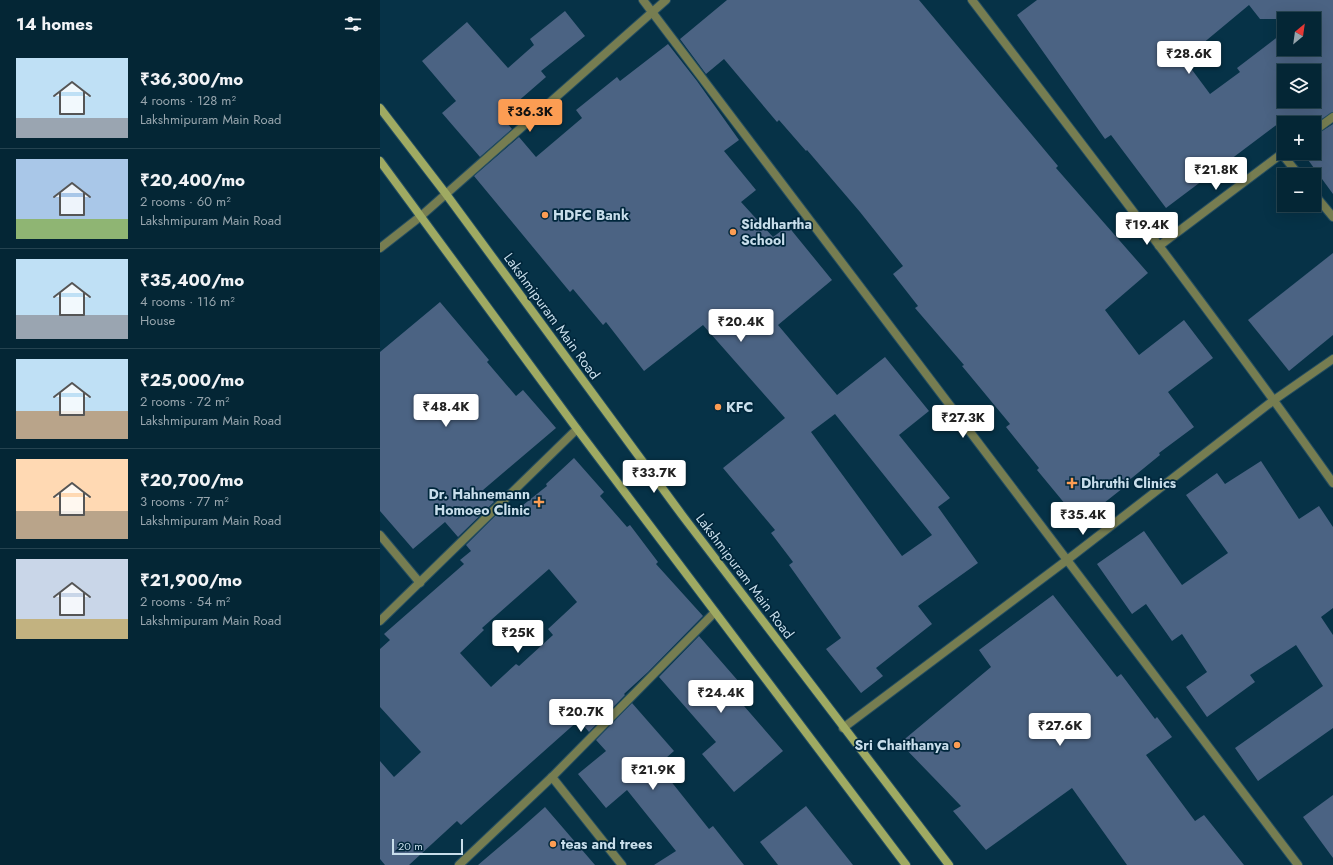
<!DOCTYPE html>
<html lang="en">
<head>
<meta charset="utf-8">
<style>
	:root { --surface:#042635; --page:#123241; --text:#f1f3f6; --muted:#97a5ad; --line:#254350; --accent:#fc9d53 }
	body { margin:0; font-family:Jost,sans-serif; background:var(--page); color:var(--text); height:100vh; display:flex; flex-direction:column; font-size:15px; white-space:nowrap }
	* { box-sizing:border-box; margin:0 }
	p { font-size:13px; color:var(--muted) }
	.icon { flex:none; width:22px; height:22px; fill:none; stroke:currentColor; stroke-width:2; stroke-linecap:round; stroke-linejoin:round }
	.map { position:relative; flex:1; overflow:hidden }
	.panel { display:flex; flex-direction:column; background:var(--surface); width:380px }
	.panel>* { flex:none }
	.needle { width:26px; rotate:29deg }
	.buttons { position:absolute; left:897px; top:12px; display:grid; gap:8px }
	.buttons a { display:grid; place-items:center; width:44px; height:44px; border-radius:0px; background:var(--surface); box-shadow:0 4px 16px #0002,0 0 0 1px var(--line); font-size:20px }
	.scale { position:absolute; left:12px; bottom:10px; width:71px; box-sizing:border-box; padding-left:4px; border:2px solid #c8deeb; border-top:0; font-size:11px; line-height:14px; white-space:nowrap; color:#c8deeb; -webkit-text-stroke:3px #00273c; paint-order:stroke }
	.price { position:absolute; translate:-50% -34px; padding:0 9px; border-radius:4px; background:#fff; color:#222; font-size:13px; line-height:26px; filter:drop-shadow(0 1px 2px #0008) }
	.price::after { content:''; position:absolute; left:50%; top:24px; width:12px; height:9px; margin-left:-6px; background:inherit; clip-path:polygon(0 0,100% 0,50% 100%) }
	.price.current { background:var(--accent); color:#111 }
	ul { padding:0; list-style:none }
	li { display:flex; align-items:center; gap:12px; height:100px; padding:0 16px }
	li+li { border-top:1px solid var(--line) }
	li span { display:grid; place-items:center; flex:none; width:112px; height:80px; border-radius:0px; color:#555 }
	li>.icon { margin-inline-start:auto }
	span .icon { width:48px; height:48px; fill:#fffc; stroke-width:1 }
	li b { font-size:17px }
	h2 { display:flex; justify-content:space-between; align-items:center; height:48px; padding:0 16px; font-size:17px }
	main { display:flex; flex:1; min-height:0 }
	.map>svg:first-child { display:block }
	.building { fill:#4b6383; fill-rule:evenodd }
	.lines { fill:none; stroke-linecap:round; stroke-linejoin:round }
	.street-casing { stroke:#254e61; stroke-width:10 }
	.secondary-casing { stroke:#254e61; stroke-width:10 }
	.street { stroke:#767d51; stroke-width:8 }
	.secondary { stroke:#9faa62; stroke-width:8 }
	.poi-dot { fill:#fc9d53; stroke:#00273c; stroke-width:1.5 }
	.labels { text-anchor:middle; stroke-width:3.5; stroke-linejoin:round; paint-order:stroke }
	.poi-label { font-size:14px; font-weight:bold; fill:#c8deeb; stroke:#00273c; text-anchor:start }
	.street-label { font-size:14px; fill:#c8deeb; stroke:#00273c }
</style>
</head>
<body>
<main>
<section class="panel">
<h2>14 homes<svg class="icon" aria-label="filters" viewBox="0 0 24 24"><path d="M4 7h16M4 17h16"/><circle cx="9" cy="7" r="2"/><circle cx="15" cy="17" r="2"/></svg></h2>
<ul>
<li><span style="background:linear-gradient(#bfe0f5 75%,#9aa5b1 0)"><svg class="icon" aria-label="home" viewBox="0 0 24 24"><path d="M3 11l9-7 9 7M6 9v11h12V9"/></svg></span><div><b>₹36,300/mo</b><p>4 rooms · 128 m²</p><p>Lakshmipuram Main Road</p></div></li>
<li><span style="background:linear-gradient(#a9c7e8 75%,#8fb573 0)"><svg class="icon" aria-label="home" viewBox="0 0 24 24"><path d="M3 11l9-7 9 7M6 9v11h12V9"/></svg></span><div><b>₹20,400/mo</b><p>2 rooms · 60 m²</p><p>Lakshmipuram Main Road</p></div></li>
<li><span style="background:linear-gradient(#bfe0f5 70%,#9aa5b1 0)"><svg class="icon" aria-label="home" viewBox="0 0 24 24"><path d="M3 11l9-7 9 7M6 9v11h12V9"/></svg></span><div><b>₹35,400/mo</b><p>4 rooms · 116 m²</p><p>House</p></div></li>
<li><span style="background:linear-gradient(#bfe0f5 65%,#b9a48a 0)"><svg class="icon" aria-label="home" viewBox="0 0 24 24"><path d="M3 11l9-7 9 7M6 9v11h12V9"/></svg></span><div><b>₹25,000/mo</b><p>2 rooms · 72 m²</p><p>Lakshmipuram Main Road</p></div></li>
<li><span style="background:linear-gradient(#ffd9b3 65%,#b9a48a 0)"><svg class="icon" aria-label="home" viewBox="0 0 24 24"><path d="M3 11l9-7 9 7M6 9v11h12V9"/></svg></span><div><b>₹20,700/mo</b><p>3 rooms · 77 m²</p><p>Lakshmipuram Main Road</p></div></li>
<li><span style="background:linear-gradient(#c9d6e8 75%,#c2b280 0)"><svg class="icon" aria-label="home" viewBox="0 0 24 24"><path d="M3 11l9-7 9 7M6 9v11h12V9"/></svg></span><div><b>₹21,900/mo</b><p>2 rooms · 54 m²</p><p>Lakshmipuram Main Road</p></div></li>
</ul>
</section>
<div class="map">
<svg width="953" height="865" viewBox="0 0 953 865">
	<rect width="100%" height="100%" fill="#063247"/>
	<g class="building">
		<polygon points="347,0 539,0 678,166 676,168 768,273 725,310 759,355 804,320 833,358 788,392 814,427 779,453 780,455 742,486 743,488 700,522 657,470 659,468 626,427 630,424 582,366 584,365 535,308 538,306 513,274 523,266 480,212 427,150 426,151 399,120 397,122 344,59 326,74 300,39"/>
		<path d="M657 0H953V112L934 124 904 123V129L899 123 786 208 731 135 725 139 637 15ZM869 5 880 19H934V49H904V32L857 68 860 72 830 94 804 59ZM904 71H934V101H904Z"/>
		<polygon points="185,11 205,36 161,71 166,77 121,116 132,129 100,157 62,113 76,101 42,61 87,22 128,68 154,45 150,39"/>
		<path d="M288 44 317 81 359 140 344 151 376 190 361 202 393 237 408 226 452 280 398 325 457 395 505 357 549 411 519 435 570 498 558 507 598 563 538 606 552 624 496 668 503 676 481 693 446 649 461 638 409 565 413 562 391 533 395 530 343 468 405 418 323 325 264 371 226 322 223 325 193 289 190 292 94 176 139 137 156 157 202 118 196 110 237 77 240 81ZM455 414 552 535 522 556 431 432Z"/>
		<polygon points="953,124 953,194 923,153 934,153 934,136"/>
		<polygon points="953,253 953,335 909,371 868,320"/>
		<polygon points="60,302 109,360 107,362 136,396 143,390 176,428 103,490 114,502 78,537 65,522 33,549 0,511 0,352"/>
		<path d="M194 458 224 492 220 496 247 527 250 525 278 562 276 564 323 616 268 672 244 694 245 695 209 732 199 720 81 825 77 821 29 865H5L0 859V761L14 777 41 752 0 707V649L10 640 4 634 84 564 80 560 91 551 86 545 121 510 128 517 167 486 166 484ZM169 569 197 602 168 629 173 635 139 666 136 664 111 687 80 653 104 630 102 628Z"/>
		<polygon points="881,461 919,519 939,506 953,527 953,608 941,617 953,635 953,728 878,781 855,748 943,686 916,645 870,675 875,682 827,717 806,687 827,672 802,634 792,641 766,604 752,614 717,564 764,531 802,585 848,553 806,495 837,473 845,484"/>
		<polygon points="673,595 737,677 741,674 775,719 777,717 792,737 766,755 815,821 824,815 864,865 747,865 692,788 606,850 573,811 581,806 520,743 611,667 599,650"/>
		<polygon points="319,636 373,698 364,706 403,751 354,792 322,754 336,742 279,677"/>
		<polygon points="252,703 294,751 278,765 329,829 333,826 364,865 274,865 296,851 247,790 226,808 198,774 226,751 216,740"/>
		<polygon points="953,795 953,858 923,817"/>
		<polygon points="426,806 473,865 398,865 380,842"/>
		<polygon points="165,807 215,865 98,865 138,831"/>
	</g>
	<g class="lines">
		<defs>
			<g id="street">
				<polyline points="263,0 918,865"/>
				<path d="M592 0C714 160 837 319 953 483"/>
				<polyline points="934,131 953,117"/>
				<polyline points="901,153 919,175"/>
				<polyline points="934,194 953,217"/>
				<polyline points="779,246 904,152"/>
				<polyline points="0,248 41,216 286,0"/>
				<polyline points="0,535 40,583"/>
				<polyline points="0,621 197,429"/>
				<polyline points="463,728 687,560 894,400 953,359"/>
				<polyline points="172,777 242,865"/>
				<polyline points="79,865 172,777 335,612"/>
			</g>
			<g id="secondary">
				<polyline points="0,108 66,194 302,515 569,865"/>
				<polyline points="0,161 197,429 526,865"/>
			</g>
		</defs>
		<use href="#street" class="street-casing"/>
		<use href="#secondary" class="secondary-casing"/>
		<use href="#street" class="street"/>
		<use href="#secondary" class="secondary"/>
	</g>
	<g class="poi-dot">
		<circle cx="165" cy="215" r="4"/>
		<circle cx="353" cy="232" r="4"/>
		<circle cx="338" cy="407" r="4"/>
		<path d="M690 477h4v4h4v4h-4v4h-4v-4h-4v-4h4z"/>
		<path d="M157 496h4v4h4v4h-4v4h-4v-4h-4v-4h4z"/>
		<circle cx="577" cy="745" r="4"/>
		<circle cx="173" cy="844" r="4"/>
	</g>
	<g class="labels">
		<g class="poi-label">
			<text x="173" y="220">HDFC Bank</text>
			<text x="361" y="229">Siddhartha<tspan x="361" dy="16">School</tspan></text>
			<text x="346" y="412">KFC</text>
			<text x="701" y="488">Dhruthi Clinics</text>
			<text x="150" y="499" text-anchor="end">Dr. Hahnemann<tspan x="150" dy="16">Homoeo Clinic</tspan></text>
			<text x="569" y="750" text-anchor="end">Sri Chaithanya</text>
			<text x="181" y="849">teas and trees</text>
		</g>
		<g class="street-label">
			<text transform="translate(172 316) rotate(54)" y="5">Lakshmipuram Main Road</text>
			<text transform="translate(365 576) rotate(53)" y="5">Lakshmipuram Main Road</text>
		</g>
	</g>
</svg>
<div class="buttons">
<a><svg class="needle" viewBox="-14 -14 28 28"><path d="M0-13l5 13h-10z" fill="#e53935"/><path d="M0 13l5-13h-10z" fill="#97a5ad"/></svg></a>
<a><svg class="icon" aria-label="layers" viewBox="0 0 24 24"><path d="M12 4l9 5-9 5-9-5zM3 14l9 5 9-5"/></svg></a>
<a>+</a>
<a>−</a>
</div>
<div class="scale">20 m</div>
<b class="price" style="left:809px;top:75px">₹28.6K</b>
<b class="price current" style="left:150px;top:133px">₹36.3K</b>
<b class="price" style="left:836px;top:191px">₹21.8K</b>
<b class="price" style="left:767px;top:246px">₹19.4K</b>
<b class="price" style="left:361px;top:343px">₹20.4K</b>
<b class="price" style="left:66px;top:428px">₹48.4K</b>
<b class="price" style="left:583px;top:439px">₹27.3K</b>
<b class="price" style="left:274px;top:494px">₹33.7K</b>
<b class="price" style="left:703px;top:536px">₹35.4K</b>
<b class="price" style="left:138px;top:654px">₹25K</b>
<b class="price" style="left:341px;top:714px">₹24.4K</b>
<b class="price" style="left:201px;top:733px">₹20.7K</b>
<b class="price" style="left:680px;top:747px">₹27.6K</b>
<b class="price" style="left:273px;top:791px">₹21.9K</b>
</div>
</main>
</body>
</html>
